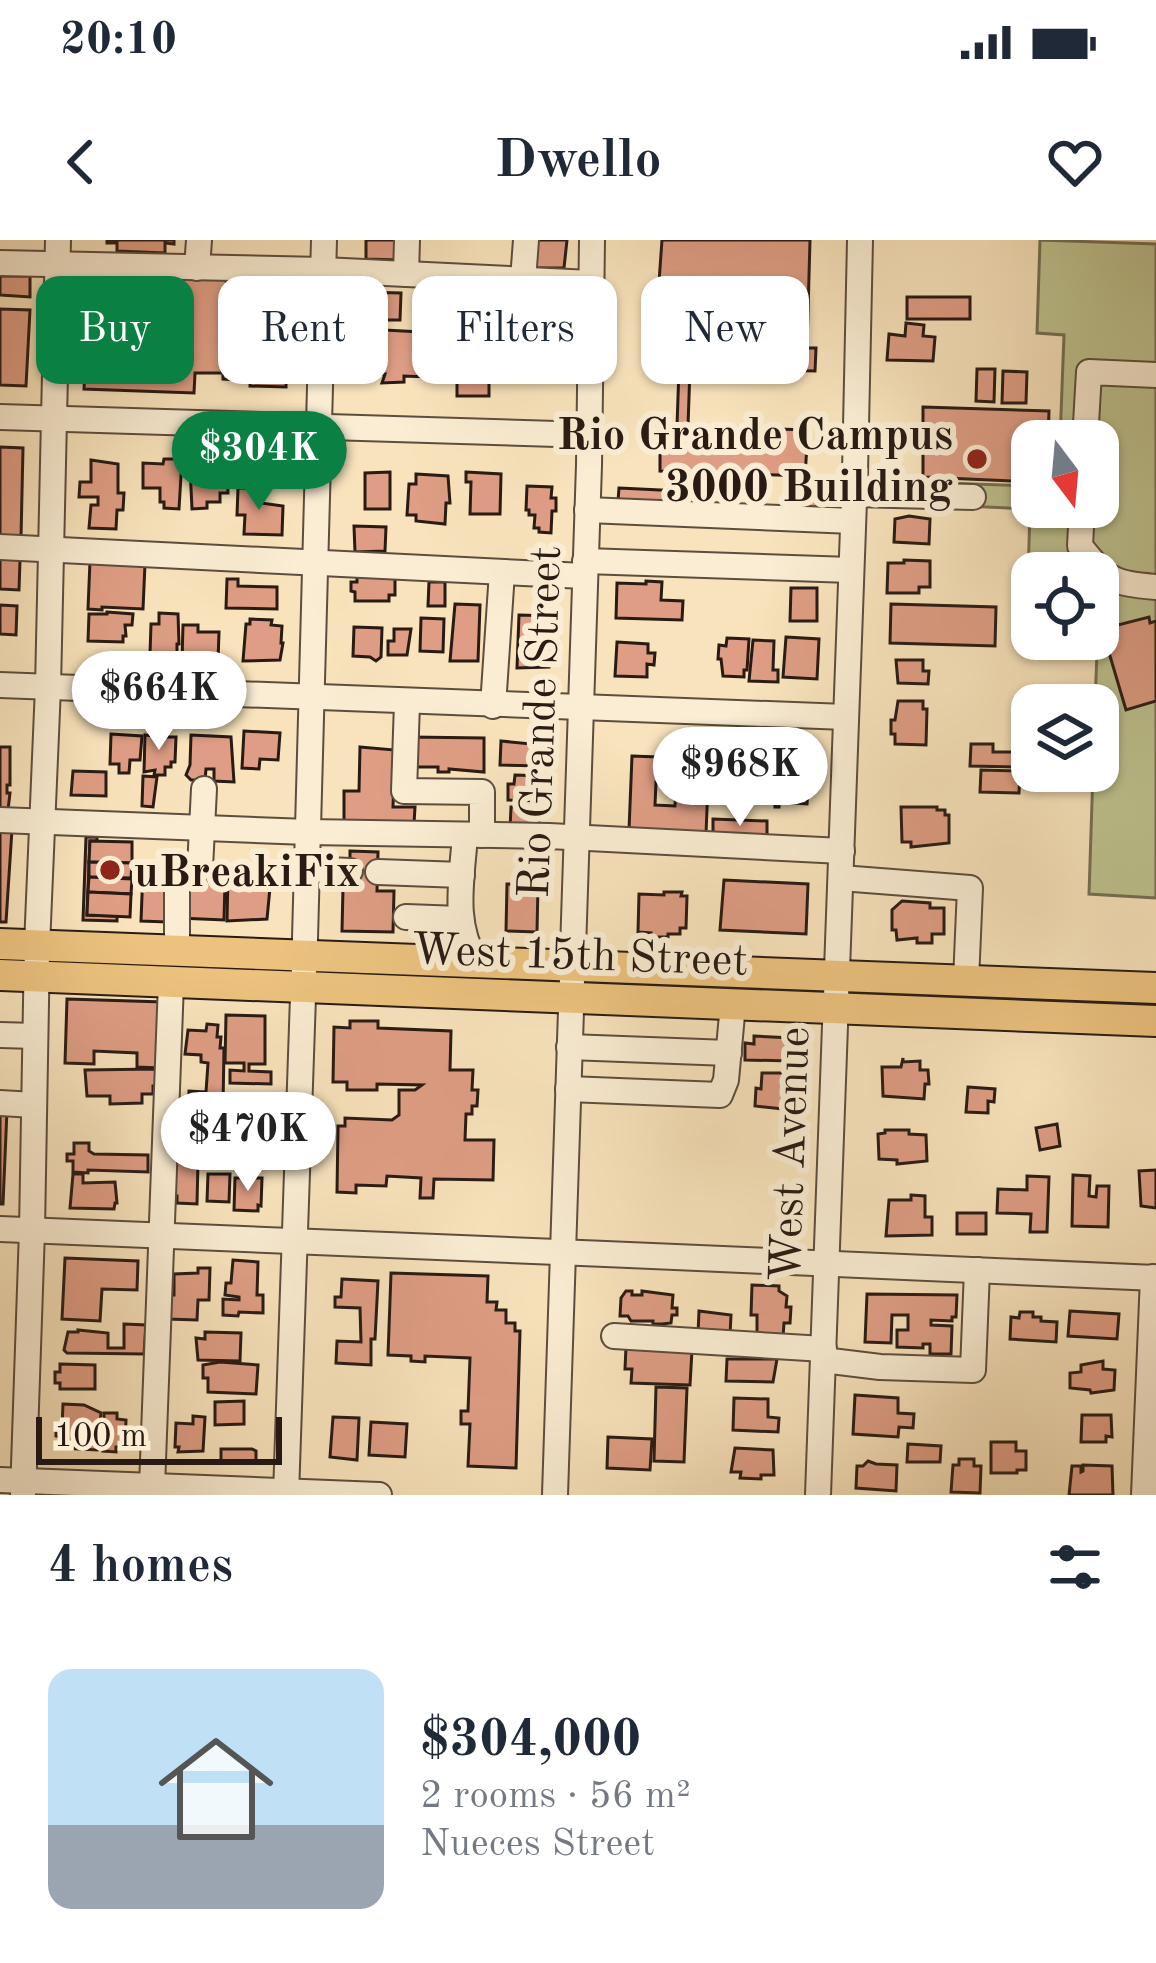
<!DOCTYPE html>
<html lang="en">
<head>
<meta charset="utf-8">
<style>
	:root { --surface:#fff; --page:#f2f2f3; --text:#1f2937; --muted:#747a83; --line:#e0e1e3; --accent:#0b8043 }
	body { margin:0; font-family:"Old Standard TT",serif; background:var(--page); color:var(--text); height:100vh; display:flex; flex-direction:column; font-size:45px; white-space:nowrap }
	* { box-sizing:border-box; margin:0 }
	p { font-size:39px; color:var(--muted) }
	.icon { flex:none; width:66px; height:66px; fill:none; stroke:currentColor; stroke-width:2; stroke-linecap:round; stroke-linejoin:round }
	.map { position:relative; height:1255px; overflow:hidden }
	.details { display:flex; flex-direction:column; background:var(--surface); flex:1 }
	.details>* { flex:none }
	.hud { position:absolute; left:36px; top:36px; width:1086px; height:108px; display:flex; gap:24px }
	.needle { width:78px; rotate:164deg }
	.tools { position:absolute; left:1011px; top:180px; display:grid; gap:24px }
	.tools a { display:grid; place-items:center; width:108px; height:108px; border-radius:24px; background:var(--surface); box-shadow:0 3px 9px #0004; font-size:60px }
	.scale { position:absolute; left:36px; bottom:30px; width:246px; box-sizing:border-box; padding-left:12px; border:6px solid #291b14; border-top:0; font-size:33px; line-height:42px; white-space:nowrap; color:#291b14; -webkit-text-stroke:9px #faedd3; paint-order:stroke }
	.price { position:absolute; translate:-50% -102px; padding:0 27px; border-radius:42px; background:#fff; color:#222; font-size:39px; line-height:78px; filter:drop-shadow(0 3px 6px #0008) }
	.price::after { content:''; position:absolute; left:50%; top:72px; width:36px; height:27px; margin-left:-18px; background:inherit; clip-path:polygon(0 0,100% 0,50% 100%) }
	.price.current { background:var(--accent); color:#fff }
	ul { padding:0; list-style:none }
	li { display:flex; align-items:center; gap:36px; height:300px; padding:0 48px }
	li+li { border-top:3px solid var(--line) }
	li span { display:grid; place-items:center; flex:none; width:336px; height:240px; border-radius:24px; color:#555 }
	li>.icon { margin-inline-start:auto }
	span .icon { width:144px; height:144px; fill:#fffc; stroke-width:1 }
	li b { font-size:51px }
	h2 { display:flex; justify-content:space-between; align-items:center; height:144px; padding:0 48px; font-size:51px }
	.tag { padding:0 42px; border-radius:24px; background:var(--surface); box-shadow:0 3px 9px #0004; font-size:42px; line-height:108px }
	.tag.current { background:var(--accent); color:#fff }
	.status { display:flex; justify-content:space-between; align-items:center; height:84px; padding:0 60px; background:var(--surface); direction:ltr }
	.status svg { height:33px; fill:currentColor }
	header { display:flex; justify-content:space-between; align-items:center; height:156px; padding:0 48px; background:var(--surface); font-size:54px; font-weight:700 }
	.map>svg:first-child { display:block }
	.green { fill:#bec390; stroke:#746f52; stroke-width:3; fill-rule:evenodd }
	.building { fill:#de9d84; stroke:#291b14; stroke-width:3; fill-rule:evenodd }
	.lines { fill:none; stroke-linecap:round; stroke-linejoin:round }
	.minor-casing { stroke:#5d4d3e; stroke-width:28 }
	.major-casing { stroke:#291b14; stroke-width:34 }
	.minor { stroke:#faedd3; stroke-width:24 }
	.major { stroke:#ecc27e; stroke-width:30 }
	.poi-dot { fill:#8f2418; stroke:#faedd3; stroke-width:4.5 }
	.labels { text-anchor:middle; stroke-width:12; stroke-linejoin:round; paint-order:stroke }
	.poi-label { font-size:45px; font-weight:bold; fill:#291b14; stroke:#faedd3; text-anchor:end }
	.street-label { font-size:45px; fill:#291b14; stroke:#faedd3 }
</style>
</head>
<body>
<div class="status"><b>20:10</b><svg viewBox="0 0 49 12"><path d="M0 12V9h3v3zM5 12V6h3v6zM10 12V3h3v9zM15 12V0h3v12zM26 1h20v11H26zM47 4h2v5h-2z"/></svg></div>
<header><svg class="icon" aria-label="back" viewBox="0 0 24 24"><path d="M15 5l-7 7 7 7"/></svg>Dwello<svg class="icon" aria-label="heart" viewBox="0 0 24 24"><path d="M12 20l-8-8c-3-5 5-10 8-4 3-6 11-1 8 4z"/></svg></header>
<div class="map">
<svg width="1156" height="1255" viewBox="0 0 1156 1255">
	<rect width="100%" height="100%" fill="#f8e3bc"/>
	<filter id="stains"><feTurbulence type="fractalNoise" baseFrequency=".00167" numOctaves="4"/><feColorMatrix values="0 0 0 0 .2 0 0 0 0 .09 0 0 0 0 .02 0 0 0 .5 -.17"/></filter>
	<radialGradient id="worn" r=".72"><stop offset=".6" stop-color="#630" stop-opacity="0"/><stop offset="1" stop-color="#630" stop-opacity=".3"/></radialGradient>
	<path class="green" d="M1040 0 1156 4V658L1089 654 1093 531H1098V465H1095L1097 412 1026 408 1030 269 883 262 884 241 1032 246V267H1098V201H1060L1064 95 1037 93ZM1032 333H1098V399H1032Z"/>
	<g class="building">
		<polygon points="107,0 174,0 174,4 165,3 165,13 117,11 117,3 107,3"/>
		<polygon points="366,0 399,0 399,20 366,19"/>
		<polygon points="534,0 567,0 564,28 533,28"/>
		<polygon points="662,0 810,0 807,108 816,108 815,131 651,127 652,103 660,103 661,70 657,70"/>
		<polygon points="143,30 226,33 228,98 239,98 237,140 223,139 223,133 195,133 194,153 84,149 87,91 143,92"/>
		<polygon points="0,33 1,36 30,36 30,57 0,55"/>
		<polygon points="98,46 140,47 142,73 139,73 139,85 99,84"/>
		<polygon points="358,52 401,53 400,80 357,80"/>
		<polygon points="253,53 288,54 287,105 261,104 261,108 287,109 286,147 250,146"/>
		<rect x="907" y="57" width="63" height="22"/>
		<polygon points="0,69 30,70 26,146 0,145"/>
		<polygon points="906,83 924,85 923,96 935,97 933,121 887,120 889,94 905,96"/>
		<polygon points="384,90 459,94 458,134 460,134 462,102 489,103 489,156 457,156 457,138 404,136 404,142 382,143 385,134 375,134 375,127 370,127 370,94 384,94"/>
		<polygon points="679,128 690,128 688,186 677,186"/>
		<polygon points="977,129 995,129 994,162 976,161"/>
		<polygon points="1003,131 1027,132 1026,163 1002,163"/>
		<polygon points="923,167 1049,171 1048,201 1032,201 1032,242 923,237"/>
		<polygon points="660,185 808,190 805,236 660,231"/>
		<polygon points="0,207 23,208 21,298 0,298"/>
		<polygon points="164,219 182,219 179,269 164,268 164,262 160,262 160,248 143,248 143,223 163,224"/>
		<polygon points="91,220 118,224 118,253 124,253 123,270 117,270 116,289 89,288 91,265 98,265 98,257 79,257 80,242 91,242"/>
		<polygon points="227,225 228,253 220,253 220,262 207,262 207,268 192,269 190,227"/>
		<polygon points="390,232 390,269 365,269 365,233"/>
		<polygon points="466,232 501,234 500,274 470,274 471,242 466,242"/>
		<polygon points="416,234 448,236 450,263 446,263 445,284 416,281 416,275 407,275 409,244 416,244"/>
		<polygon points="796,245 820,245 820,267 795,267"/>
		<polygon points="527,246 552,247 551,258 556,258 556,271 552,271 551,293 539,292 539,288 534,288 535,275 529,275 529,270 526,270"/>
		<polygon points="238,248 261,248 261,263 283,266 282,295 244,294 245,275 237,275"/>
		<polygon points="619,248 680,251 679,264 618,261"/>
		<polygon points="909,276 930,279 929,304 894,302 895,279"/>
		<polygon points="354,286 386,287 385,311 355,312"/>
		<polygon points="0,319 20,320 19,350 0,349"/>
		<polygon points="904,320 930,321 930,347 919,347 919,353 887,353 888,323 904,323"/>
		<polygon points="90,321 145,324 143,369 102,367 102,370 88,369"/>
		<polygon points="357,334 395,335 395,355 389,355 389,361 355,361 355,352 351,351 351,342 357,342"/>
		<polygon points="227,339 238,339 238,346 277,347 277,369 226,368"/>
		<polygon points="646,341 662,342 661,360 683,361 682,380 616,378 617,343 646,344"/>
		<polygon points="429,342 445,342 445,366 428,366"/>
		<polygon points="791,348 817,348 817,381 790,381"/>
		<polygon points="455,364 480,365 478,421 450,421"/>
		<polygon points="891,364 996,367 995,406 890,403"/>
		<polygon points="0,365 17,366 16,395 0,394"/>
		<polygon points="107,372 133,374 132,385 125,385 126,396 123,396 123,402 88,401 89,374 107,374"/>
		<polygon points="159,373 178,374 179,404 177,404 177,420 156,420 156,414 150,414 151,384 159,384"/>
		<polygon points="519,375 551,376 549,427 517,428"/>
		<polygon points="1149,377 1150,383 1156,381 1156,461 1126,470 1102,389"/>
		<polygon points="421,378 444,379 443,412 420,411"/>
		<polygon points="250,379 272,380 271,385 282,386 281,403 283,403 280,420 243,421 246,384 250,384"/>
		<polygon points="183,385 198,385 198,392 219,392 218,421 182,420"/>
		<polygon points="354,387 382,388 381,417 376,421 370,417 353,416"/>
		<polygon points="394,389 411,389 407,415 388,415 388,401 394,401"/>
		<polygon points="786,397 819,399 817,439 783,437"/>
		<polygon points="727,398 749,399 747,430 744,430 744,437 723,436 721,419 718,419 719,405 726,406"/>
		<polygon points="753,400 774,401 773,430 778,430 778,442 749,441"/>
		<polygon points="617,402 648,404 648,413 655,413 654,425 647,424 647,437 615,436"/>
		<polygon points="896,420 923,420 923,431 929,431 928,444 898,443"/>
		<polygon points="898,461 923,461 923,469 927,469 926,505 895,504 895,494 891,494 891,480 895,480"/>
		<polygon points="155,491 165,491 165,497 176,497 175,522 171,522 171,527 165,527 165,535 154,535 155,530 144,532 145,495 155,496"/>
		<polygon points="244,491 280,493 278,520 260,519 259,529 242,528"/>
		<polygon points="111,494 142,496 140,520 130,520 129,533 119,533 119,524 110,524"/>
		<polygon points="191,495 231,497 234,542 214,541 214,529 206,529 205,540 191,540 186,535 190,525"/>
		<polygon points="410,497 484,498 484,532 449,529 449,532 438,532 438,527 409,527"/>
		<polygon points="501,501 542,505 541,526 500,525"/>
		<polygon points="971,504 993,504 993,512 1018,512 1018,527 970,526"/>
		<polygon points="0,507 10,507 10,545 7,545 7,553 10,553 8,570 0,570"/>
		<polygon points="360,507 395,510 393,567 415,567 414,584 344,583 344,551 359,551"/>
		<polygon points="717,515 754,516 752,563 715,561"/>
		<path d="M632 516 709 519 706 594 629 590ZM656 542H676L675 566 655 565Z"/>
		<polygon points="778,525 805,525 805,532 809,538 807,564 779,562 779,567 775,567"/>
		<polygon points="981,530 1020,531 1019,553 980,552"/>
		<polygon points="73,531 106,532 106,556 71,555"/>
		<polygon points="515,535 542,536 541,561 508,560 508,544 514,544"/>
		<polygon points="143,536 157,537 153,567 142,566"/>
		<polygon points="511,567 535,567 535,572 540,572 539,589 510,589"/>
		<polygon points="901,567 937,567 937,570 945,570 945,575 949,575 949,603 911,607 911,602 902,602"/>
		<polygon points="713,579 767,581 767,599 713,598"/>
		<polygon points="0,588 12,589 6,682 0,682"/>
		<polygon points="86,597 97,597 97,601 90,601 87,675 117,676 117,681 83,680"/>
		<polygon points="90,601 132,602 132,623 89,622"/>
		<polygon points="350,611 378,612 377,651 394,651 393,692 342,691 343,648 350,648"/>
		<polygon points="89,622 132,623 131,638 89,637"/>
		<polygon points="143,630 169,631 167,682 141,681"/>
		<polygon points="228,633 271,637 267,679 227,681"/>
		<polygon points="89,637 132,639 131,654 88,652"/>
		<polygon points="724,640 808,644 806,694 720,690"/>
		<polygon points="180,642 225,642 224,680 179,678"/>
		<polygon points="507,644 538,645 537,692 506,691"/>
		<polygon points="88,652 131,654 130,677 87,675"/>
		<polygon points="664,652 682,652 681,656 687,656 686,688 680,688 680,694 668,694 668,697 651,697 651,693 638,692 639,654 664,655"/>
		<polygon points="902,661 930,663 930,668 944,668 944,694 932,694 932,703 917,703 917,698 897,700 896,690 892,690 892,670"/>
		<polygon points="67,759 163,762 161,828 137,827 137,813 94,811 94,824 65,823"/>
		<polygon points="226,775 265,776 265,824 249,824 249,831 271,832 271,844 230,843 230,830 244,831 244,823 225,823"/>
		<polygon points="350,781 378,781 378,788 451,791 450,830 473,830 472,850 478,850 477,866 472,866 472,874 466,874 465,900 494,900 493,940 434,939 433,958 420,958 421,938 387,936 386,946 356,945 356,953 337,952 338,886 345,886 345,878 392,880 399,875 399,850 415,850 422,845 377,844 377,850 347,850 347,842 333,842 334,787 350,788"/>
		<polygon points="207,784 218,785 217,797 221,797 220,808 224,808 223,866 188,866 189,851 206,852 208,823 201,822 201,815 185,814 188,790 206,791"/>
		<polygon points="754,796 792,798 791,821 745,820 745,803 754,804"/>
		<polygon points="903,818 903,822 920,821 920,830 928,830 929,844 925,844 924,859 883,856 882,827 901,827"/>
		<polygon points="156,829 156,846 153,846 153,854 142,854 142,863 110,864 110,856 87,856 85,830"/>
		<polygon points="762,833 793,833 793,870 755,866 756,848 761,849"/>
		<polygon points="968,847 995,849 994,862 988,861 988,873 966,872"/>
		<polygon points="0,870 7,870 3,964 0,964"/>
		<polygon points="179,878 199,879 197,964 177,963 177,956 174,956"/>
		<polygon points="243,881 267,881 267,914 241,914"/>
		<polygon points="1057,884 1060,906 1040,910 1036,888"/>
		<polygon points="885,890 909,890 909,894 926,895 927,921 897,924 897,920 879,919 878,894 885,893"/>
		<polygon points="74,903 89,903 89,911 94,914 148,915 148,932 88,930 88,933 73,932 73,921 67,921 67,914 74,914"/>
		<polygon points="1156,930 1156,968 1141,966 1139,931"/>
		<polygon points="73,934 83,934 83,943 115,942 117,963 115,963 114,969 70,968"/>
		<polygon points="208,934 230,934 229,962 207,961"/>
		<polygon points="1073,935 1090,936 1089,956 1096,957 1097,946 1109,946 1108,987 1072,986"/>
		<polygon points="1027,936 1049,937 1047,992 1030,992 1031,974 997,973 998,949 1027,950"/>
		<polygon points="235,938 262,938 261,966 258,965 258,971 234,970"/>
		<polygon points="911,955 925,956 925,977 932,977 932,995 886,996 889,960 911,960"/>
		<rect x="957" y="973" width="29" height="21"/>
		<polygon points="65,1018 138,1021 137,1050 102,1049 100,1081 62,1079"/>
		<polygon points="233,1020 258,1022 257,1055 263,1055 263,1073 239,1072 238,1076 223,1075 223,1059 239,1060 239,1057 225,1055 226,1043 231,1043"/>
		<polygon points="198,1028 210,1028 209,1060 198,1060 197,1080 167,1079 170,1055 174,1055 174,1034 198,1033"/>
		<polygon points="391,1033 488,1036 487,1062 497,1062 496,1070 506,1070 506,1083 515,1083 515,1091 520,1091 516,1228 468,1226 470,1184 461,1184 461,1171 468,1171 470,1118 425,1116 425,1122 411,1121 411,1116 388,1115"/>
		<polygon points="342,1039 378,1041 375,1099 371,1099 371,1125 336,1123 337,1101 361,1102 360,1068 335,1067 335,1057 341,1057"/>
		<polygon points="752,1045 779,1046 779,1051 787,1056 786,1067 791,1067 790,1083 784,1083 783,1097 757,1094 757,1075 751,1075"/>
		<polygon points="626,1051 632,1051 632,1055 642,1055 642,1051 673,1055 672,1068 677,1068 677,1075 672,1075 671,1083 662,1084 653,1084 653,1081 631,1081 628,1076 620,1076 621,1058"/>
		<polygon points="867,1054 957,1055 956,1077 952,1077 952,1081 931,1080 931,1085 952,1086 951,1114 930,1114 930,1104 923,1104 923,1108 897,1107 897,1090 908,1090 908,1075 892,1075 891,1103 865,1102"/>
		<polygon points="699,1071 731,1075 730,1095 698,1094"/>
		<polygon points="1070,1071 1119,1074 1117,1099 1068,1096"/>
		<polygon points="1020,1072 1033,1072 1033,1077 1041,1077 1041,1081 1057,1082 1056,1102 1010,1099 1011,1077 1019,1078"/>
		<polygon points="124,1084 146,1085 144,1114 67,1113 64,1110 68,1092 78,1092 78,1090 108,1093 108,1108 124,1108"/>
		<polygon points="205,1092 241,1093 240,1121 198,1120 196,1098 205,1099"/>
		<polygon points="626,1107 692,1110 690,1145 631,1143 632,1129 625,1129"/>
		<polygon points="727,1119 777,1119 773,1142 726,1141"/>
		<polygon points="1103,1121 1103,1129 1115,1130 1114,1150 1091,1153 1090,1150 1070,1148 1070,1133 1081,1132 1081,1125"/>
		<polygon points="220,1122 258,1125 256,1154 208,1152 208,1138 203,1138 203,1125"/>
		<polygon points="60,1124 95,1125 95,1149 60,1149 60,1143 55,1143 55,1132 60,1132"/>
		<polygon points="656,1147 687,1148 684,1222 654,1221"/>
		<polygon points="855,1155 898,1158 898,1173 914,1174 913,1188 899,1187 898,1197 853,1194"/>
		<polygon points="734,1158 768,1159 768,1177 779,1178 778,1192 733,1190"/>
		<polygon points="244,1161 244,1184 215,1185 215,1162"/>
		<polygon points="63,1164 84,1165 101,1173 97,1210 61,1208 61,1197 56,1196 56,1187 62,1188"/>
		<polygon points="104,1173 117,1173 117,1179 126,1180 125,1207 116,1207 116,1212 103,1211"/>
		<polygon points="1082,1175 1111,1175 1112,1197 1106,1196 1106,1202 1081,1202"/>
		<polygon points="193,1176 205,1177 203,1211 178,1212 179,1207 175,1207 176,1183 193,1184"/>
		<polygon points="333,1177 359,1178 357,1220 330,1217"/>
		<polygon points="371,1182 407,1184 405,1217 369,1215"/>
		<polygon points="608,1197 652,1199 650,1230 607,1228"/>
		<polygon points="991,1202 1016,1202 1016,1211 1026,1211 1026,1230 1017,1230 1017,1233 991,1233"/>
		<polygon points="908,1204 941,1206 940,1222 907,1222"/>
		<polygon points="735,1208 773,1210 774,1235 761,1235 761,1239 740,1238 741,1232 731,1232"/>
		<polygon points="221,1209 252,1209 256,1211 256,1222 221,1222"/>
		<polygon points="959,1219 974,1219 974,1226 981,1226 980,1253 951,1252 953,1225 959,1225"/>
		<polygon points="868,1221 876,1224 897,1225 896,1251 856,1248 857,1226 863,1226"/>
		<polygon points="1083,1225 1112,1226 1113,1255 1069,1255 1072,1226 1081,1226 1081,1232 1083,1231"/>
	</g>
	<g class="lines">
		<defs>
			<g id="minor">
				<polyline points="0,23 323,30 591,43"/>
				<polyline points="197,28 199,0"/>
				<polyline points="406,34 407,0"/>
				<polyline points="523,40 526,0"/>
				<polyline points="0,177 589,195"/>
				<polyline points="1085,201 1089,132 1156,135"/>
				<polyline points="854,254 973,257"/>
				<path d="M1082 267 1080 306C1108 341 1112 343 1156 347"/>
				<polyline points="587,270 853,281"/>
				<polyline points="0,307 584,336"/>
				<polyline points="585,321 851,330"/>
				<polyline points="0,445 846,477"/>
				<polyline points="407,463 404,551 482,552 482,595"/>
				<polyline points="493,466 502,332"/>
				<polyline points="0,580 308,592 549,596 842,611"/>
				<path d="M465 595C462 640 452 682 476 722"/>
				<polyline points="307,629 350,631"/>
				<polyline points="378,632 462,635"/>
				<polyline points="841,638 970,648 966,741"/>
				<polyline points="406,677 460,679"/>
				<polyline points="177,711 177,645 180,637 200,628 204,549"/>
				<polyline points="0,795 35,796"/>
				<polyline points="569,807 729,813"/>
				<polyline points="568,849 720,855 726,840 733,764"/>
				<polyline points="0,863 34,865"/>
				<path d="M0 989C385 1003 771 1022 1156 1038"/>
				<polyline points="614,1096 824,1109"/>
				<polyline points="823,1120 880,1127 973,1130 977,1030"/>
				<polyline points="0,1240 379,1255"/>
				<polyline points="152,1247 171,743"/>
				<polyline points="23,1255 32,990 37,706 48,447 58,0"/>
				<polyline points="286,1255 305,698 324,0"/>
				<polyline points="555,1255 589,225 592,0"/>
				<polyline points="818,1255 855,233 860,0"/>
				<polyline points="1144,1255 1153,1037"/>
			</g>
			<g id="major">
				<polyline points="0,704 1156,748"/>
				<polyline points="0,735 1156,781"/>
			</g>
		</defs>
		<use href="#minor" class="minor-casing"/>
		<use href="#major" class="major-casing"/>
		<use href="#minor" class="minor"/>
		<use href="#major" class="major"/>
	</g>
	<g class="poi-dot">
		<circle cx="977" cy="219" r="12"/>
		<circle cx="110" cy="630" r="12"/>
	</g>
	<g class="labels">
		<g class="poi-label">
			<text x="953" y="209">Rio Grande Campus<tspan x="953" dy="52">3000 Building</tspan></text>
			<text x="134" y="646" text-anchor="start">uBreakiFix</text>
		</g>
		<g class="street-label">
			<text transform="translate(538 482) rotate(-88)" y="16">Rio Grande Street</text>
			<text transform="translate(580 713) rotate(2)" y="16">West 15th Street</text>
			<text transform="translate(788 914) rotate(-88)" y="16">West Avenue</text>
		</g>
	</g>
	<rect width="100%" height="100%" filter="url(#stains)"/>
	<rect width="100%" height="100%" fill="url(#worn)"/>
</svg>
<div class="tools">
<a><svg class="needle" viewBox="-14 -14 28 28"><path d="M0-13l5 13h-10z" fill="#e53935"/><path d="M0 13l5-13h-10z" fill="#747a83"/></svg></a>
<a><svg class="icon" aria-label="locate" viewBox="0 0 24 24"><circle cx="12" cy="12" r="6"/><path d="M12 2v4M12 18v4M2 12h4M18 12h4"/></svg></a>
<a><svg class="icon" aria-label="layers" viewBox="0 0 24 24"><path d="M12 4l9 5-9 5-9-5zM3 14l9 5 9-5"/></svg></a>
</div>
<div class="scale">100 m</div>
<b class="price current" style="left:259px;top:273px">$304K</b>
<b class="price" style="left:159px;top:513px">$664K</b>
<b class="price" style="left:740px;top:589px">$968K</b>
<b class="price" style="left:248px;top:954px">$470K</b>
<div class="hud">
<a class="tag current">Buy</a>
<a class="tag">Rent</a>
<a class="tag">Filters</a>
<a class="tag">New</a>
</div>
</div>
<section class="details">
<h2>4 homes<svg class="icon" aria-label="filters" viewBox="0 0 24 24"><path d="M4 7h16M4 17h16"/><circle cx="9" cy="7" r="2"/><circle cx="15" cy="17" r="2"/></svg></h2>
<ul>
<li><span style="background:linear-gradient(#bfe0f5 65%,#9aa5b1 0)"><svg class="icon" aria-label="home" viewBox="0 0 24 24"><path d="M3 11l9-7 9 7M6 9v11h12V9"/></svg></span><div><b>$304,000</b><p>2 rooms · 56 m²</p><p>Nueces Street</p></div></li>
</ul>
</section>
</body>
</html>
